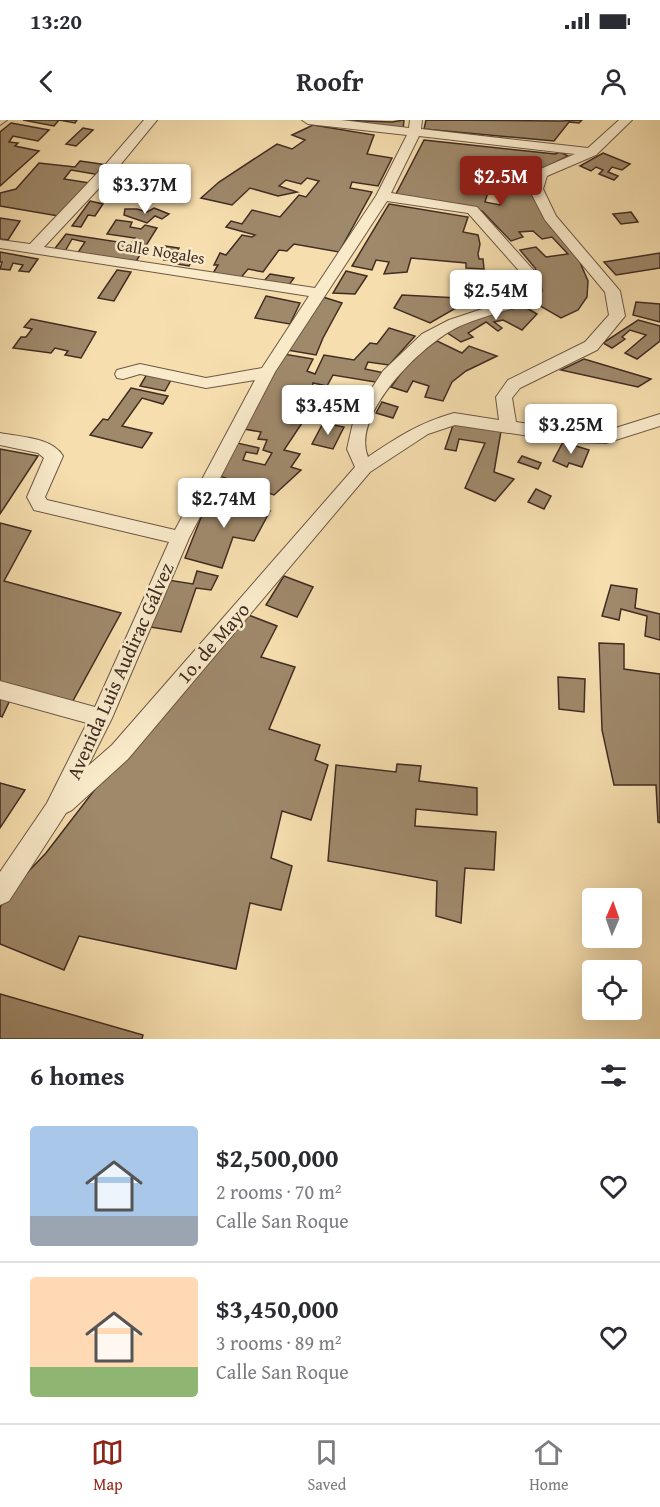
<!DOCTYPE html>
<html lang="en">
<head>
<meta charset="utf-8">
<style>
	:root { --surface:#fff; --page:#f2f2f3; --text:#2b2b33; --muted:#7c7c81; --line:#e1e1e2; --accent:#8f2418 }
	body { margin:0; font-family:"Gentium Book Plus",serif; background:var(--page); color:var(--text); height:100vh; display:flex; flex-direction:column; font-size:22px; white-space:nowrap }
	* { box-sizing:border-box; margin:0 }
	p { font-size:20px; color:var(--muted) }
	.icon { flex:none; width:33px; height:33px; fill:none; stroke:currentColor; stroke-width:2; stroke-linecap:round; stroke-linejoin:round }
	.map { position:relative; height:919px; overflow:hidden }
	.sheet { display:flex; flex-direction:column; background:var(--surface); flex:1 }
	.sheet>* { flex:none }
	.needle { width:39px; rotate:2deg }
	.tools { position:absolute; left:582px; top:768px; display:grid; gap:12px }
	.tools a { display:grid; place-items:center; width:60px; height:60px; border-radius:6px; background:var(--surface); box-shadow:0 6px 24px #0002; font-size:30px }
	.price { position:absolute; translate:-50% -51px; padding:0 14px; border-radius:6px; background:#fff; color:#222; font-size:20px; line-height:39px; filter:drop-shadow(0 2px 3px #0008) }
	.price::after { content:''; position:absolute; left:50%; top:36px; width:18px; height:14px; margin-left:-9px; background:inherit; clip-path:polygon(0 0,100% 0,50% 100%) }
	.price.selected { background:var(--accent); color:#fff }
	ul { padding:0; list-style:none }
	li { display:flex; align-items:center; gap:18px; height:150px; padding:0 30px }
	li+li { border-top:2px solid var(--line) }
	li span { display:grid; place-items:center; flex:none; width:168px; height:120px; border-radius:6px; color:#555 }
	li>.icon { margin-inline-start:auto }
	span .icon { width:72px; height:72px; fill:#fffc; stroke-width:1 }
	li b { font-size:26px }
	h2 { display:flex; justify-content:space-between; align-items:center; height:72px; padding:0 30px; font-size:26px }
	.status { display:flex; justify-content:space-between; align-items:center; height:42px; padding:0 30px; background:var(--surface); direction:ltr }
	.status svg { height:16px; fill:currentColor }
	header { display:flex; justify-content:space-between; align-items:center; height:78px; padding:0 30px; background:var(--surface); font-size:27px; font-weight:700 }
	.menu { display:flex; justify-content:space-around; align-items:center; height:84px; border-top:2px solid var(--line); background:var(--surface); font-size:16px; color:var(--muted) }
	.menu a { display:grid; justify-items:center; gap:3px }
	.menu .selected { color:var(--accent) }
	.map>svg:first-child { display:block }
	.building { fill:#9f896b; stroke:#412c23; stroke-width:1.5 }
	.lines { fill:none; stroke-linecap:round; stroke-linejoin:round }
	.minor-casing { stroke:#6e5846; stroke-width:2 }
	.minor { fill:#f9eaca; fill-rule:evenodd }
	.labels { text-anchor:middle; stroke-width:5; stroke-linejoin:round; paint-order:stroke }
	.far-street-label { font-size:16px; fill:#412c23; stroke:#f9eaca }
	.street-label { font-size:20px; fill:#412c23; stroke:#f9eaca }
</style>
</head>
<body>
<div class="status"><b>13:20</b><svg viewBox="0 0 49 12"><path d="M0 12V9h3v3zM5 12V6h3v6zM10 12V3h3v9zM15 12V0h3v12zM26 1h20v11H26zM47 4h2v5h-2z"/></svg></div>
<header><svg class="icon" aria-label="back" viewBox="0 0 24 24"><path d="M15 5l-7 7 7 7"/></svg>Roofr<svg class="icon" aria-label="person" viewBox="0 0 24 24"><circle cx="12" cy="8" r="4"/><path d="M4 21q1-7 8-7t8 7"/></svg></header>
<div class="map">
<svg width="660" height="919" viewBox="0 0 660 919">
	<rect width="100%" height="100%" fill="#f6deae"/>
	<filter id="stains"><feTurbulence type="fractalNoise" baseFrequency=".00333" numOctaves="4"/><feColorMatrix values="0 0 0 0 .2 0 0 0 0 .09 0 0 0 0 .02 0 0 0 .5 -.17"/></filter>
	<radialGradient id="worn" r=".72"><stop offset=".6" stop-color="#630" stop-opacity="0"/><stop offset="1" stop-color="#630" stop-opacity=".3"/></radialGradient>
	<g class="building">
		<polygon points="23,0 77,0 75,3 59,0 54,6"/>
		<polygon points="336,0 392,2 404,0 403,10"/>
		<polygon points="426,0 561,1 582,0 579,3 569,2 554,21 424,9"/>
		<polygon points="11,3 49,10 38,21 13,16 9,22 18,23 15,26 39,31 0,66 0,12"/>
		<polygon points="313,5 374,15 367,34 392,38 378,66 352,62 350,68 372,72 339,132 294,124 287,131 279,130 263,152 248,149 239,160 212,155 218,145 214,145 220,133 226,135 242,115 252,117 255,115 226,107 231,101 242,104 252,90 280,97 299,75 306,77 319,61 307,58 301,64 286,60 279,66 297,72 278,76 250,68 232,85 201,78 219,62 277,24 292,29 305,20 292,15"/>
		<polygon points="83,8 93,10 76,26 66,24"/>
		<polygon points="424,20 555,34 560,32 568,36 533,54 532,59 481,54 478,60 491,62 485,82 500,85 507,58 531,62 533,76 576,133 588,161 587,177 578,190 561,198 535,183 542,171 540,159 535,148 520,130 536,127 546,137 568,134 552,117 542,119 533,111 519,112 523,117 511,121 482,91 395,76"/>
		<polygon points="603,33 630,44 622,50 612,47 608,52 618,56 614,60 599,54 603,50 596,47 591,51 580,46"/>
		<polygon points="80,41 108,45 100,55 71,50 64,59 90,63 64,97 0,86 0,73 16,69 39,43 75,47"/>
		<polygon points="90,81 103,84 95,96 88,95 81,107 72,106"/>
		<polygon points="389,84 468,97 463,112 478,115 480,124 478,134 479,139 483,139 484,149 466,148 466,143 411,138 407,152 384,154 389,142 376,140 372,150 352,146"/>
		<polygon points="154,88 169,94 162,99 155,96 147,103 124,95 125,89 137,89 147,92"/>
		<polygon points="631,92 638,102 621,104 613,94"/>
		<polygon points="0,98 20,101 8,120 0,119"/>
		<polygon points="116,100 132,102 130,107 141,109 145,105 157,108 135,143 77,134 85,122 72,119 64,133 53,131 66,114 131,124 135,118 107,114"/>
		<polygon points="165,126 179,128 176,134 194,137 189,146 177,144 179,141 164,140 166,135 159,134"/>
		<polygon points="0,132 38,139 29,152 19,151 23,145 13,143 10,150 0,149 2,142 0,142"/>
		<polygon points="660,133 660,148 616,155 604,142"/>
		<polygon points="117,150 131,152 114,181 98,178"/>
		<polygon points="346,151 367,156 355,174 333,173"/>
		<polygon points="270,154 294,158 288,166 264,161"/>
		<polygon points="402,175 477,179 478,182 454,189 430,203 394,188"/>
		<polygon points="266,176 300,183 290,204 255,198"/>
		<polygon points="323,177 342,183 323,218 316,235 287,230"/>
		<polygon points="636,182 660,184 660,202 633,195"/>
		<polygon points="518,183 537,194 522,210 503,200 494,202 502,208 498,211 486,202 468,213 473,217 461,222 446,212 476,198"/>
		<polygon points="31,199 96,212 81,238 65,235 68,231 55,228 51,233 13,228 21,217 26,217 32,209 24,207"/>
		<polygon points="638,200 660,206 660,221 637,239 625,233 646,215 630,210 622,217 625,219 612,228 603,223"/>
		<polygon points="389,208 415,216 389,245 368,242 365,249 385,253 381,263 333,255 327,266 313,263 311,275 320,276 284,330 300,334 291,347 301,350 274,375 217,355 233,322 259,328 257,334 246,332 243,340 265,345 272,333 263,330 267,320 258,319 261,312 238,308 284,234 313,239 307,251 315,254 324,235 354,240 370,223 377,224"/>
		<polygon points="437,221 462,233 469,226 497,236 466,251 452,262 443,281 425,277 429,266 413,261 407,272 391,267 411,239"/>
		<polygon points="584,239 651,259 638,267 561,250"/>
		<polygon points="147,254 171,260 165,271 140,266"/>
		<polygon points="131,268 168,276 163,284 142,278 122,306 152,313 142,328 90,315 103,299 108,300"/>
		<polygon points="344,271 362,275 353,296 334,292"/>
		<polygon points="382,282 398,287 393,298 376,293"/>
		<polygon points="454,302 501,311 494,352 514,359 495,381 465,368 485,323 459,319 456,331 445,329"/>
		<polygon points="323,303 344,307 333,329 312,324"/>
		<polygon points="563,322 589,330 582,347 569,343 567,347 553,341"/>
		<polygon points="0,329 38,336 0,394"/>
		<polygon points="522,336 541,343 538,349 518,342"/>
		<polygon points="536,369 551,376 544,389 528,382"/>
		<polygon points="210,375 270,391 254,421 233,417 222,448 185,438"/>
		<polygon points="0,403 31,411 4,461 121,493 69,588 0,565"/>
		<polygon points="197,451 218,456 211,470 196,468 181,512 150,507 168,460 193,464"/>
		<polygon points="284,456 313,467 297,497 266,485"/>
		<polygon points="611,465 637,469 635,488 660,494 660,520 645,516 647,496 621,489 619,500 602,496"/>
		<polygon points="246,494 277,506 261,537 295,547 269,609 320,625 315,640 328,645 311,700 282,691 271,738 292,746 281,790 250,783 236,849 79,816 64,850 0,824 0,788 6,775 46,733 123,633 220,530"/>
		<polygon points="599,523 624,524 624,549 660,554 660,703 658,702 656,665 614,665 602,610"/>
		<polygon points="558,557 585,559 584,592 559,589"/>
		<polygon points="0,575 11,578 2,597 0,596"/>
		<polygon points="397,644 421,646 419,661 477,668 477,695 416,689 415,706 496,712 494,750 465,748 461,803 436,796 437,761 328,741 336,645 396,652"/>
		<polygon points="0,663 25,670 0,708"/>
		<polygon points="0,874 143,915 142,919 0,919"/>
	</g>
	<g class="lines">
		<defs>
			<g id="minor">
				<polygon points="0,0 7,0 0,5"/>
				<path d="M144 0H157L116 50 44 127 315 168 376 76 407 15 308 4 302 0H341L409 8 410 0H422L421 9 588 28 619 0H632L596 35 547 56 543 69 556 96 620 171 625 196 597 230 520 268 512 278 516 302 570 310 606 311 660 294V306L606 323 570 322 455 305 428 314 370 352 128 639 72 690 66 693 9 781 0 785V752L47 683 87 603 0 579V561L95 587 169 422 34 390 27 377 44 338 38 333 0 325V313C19 317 52 317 63 336L45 377 47 380 175 410 255 260 206 268 140 254 123 259 117 258 115 254 117 250 140 244 206 258 262 248 309 176 0 128V120L30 124 106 44ZM419 16 575 34 536 51 529 69 545 100 605 172 609 195 585 222 508 260 496 277 499 300 454 293C419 303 398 317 368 337 350 294 424 222 460 206 483 196 510 190 534 182L537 179 536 153 477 87 391 73ZM387 81 468 93 522 154 521 176 449 200 422 214 383 251 355 294 347 329 355 347 112 625 88 646 112 598 189 418 275 252Z"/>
			</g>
		</defs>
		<use href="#minor" class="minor-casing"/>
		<use href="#minor" class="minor"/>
	</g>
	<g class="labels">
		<g class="far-street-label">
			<text transform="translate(161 131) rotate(9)" y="6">Calle Nogales</text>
		</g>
		<g class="street-label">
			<text transform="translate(213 523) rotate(-49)" y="7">1o. de Mayo</text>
			<text transform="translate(120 551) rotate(-66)" y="7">Avenida Luis Audirac Gálvez</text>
		</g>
	</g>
	<rect width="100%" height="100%" filter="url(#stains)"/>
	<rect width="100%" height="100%" fill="url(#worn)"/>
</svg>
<div class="tools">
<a><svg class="needle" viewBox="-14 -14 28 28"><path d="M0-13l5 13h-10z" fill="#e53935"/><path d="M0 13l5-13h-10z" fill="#7c7c81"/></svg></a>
<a><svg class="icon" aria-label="locate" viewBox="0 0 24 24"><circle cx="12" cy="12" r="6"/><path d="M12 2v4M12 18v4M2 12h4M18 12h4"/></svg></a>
</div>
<b class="price selected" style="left:501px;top:87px">$2.5M</b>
<b class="price" style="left:145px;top:95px">$3.37M</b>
<b class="price" style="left:496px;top:201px">$2.54M</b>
<b class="price" style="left:328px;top:316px">$3.45M</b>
<b class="price" style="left:571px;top:335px">$3.25M</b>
<b class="price" style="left:224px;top:409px">$2.74M</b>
</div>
<section class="sheet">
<h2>6 homes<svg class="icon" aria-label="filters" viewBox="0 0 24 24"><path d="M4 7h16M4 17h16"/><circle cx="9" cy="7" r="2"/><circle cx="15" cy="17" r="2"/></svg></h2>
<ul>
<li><span style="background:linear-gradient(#a9c7e8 75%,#9aa5b1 0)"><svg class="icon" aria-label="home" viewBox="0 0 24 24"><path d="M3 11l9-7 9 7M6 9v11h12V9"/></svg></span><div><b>$2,500,000</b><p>2 rooms · 70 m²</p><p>Calle San Roque</p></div><svg class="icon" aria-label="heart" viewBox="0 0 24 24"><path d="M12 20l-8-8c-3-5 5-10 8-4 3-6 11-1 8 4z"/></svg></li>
<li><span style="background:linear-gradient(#ffd9b3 75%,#8fb573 0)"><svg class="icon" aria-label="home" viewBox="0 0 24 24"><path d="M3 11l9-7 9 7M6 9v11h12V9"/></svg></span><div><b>$3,450,000</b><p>3 rooms · 89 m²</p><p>Calle San Roque</p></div><svg class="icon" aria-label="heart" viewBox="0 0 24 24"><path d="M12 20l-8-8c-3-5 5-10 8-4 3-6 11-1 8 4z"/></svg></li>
</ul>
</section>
<nav class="menu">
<a class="selected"><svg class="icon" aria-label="map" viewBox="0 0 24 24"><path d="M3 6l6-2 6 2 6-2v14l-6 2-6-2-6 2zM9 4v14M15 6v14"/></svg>Map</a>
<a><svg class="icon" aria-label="saved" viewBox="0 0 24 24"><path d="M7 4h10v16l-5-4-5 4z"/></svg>Saved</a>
<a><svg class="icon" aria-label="home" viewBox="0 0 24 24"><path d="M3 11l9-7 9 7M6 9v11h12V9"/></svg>Home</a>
</nav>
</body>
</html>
